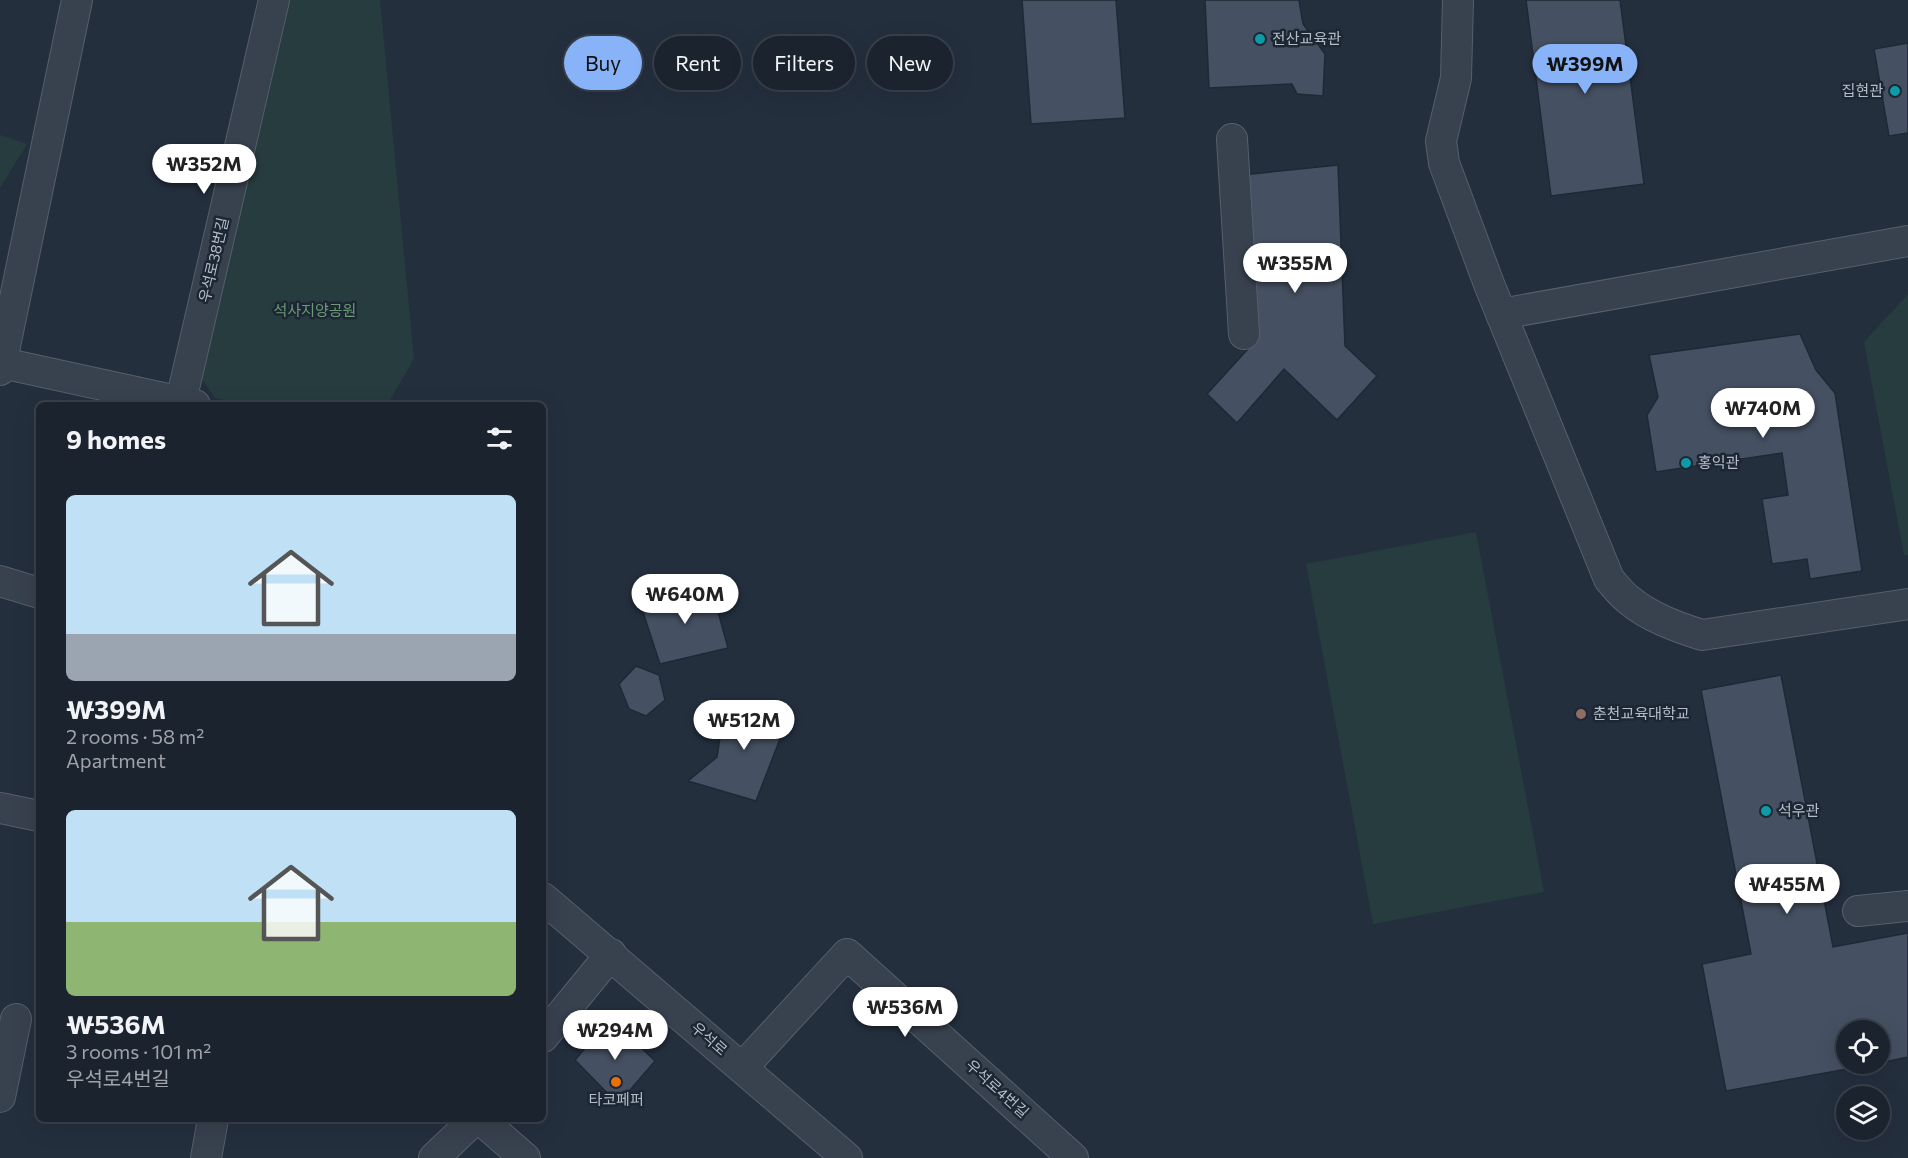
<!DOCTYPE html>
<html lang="en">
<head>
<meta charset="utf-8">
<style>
	:root { --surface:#1b232e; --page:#282f3a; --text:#f1f3f6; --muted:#a0a4aa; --line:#39404a; --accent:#89b3f9 }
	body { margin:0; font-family:Commissioner,"Noto Sans KR",sans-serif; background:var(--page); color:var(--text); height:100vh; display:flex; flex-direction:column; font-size:22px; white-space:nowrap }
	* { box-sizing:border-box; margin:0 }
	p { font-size:20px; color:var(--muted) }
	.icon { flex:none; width:33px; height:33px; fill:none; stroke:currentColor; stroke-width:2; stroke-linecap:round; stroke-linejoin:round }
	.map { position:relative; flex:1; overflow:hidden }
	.details { position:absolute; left:36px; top:402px; width:510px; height:720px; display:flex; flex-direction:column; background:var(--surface); border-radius:9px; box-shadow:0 6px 24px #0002,0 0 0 2px var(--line) }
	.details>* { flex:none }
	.guide { position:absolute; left:564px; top:36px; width:570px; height:54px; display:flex; gap:12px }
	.tools { position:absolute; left:1836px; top:1020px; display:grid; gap:12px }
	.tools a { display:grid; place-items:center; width:54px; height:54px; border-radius:50%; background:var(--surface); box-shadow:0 6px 24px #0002,0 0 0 2px var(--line); font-size:30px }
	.price { position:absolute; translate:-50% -51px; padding:0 14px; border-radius:21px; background:#fff; color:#222; font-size:20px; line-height:39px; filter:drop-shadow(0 2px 3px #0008) }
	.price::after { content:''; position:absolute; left:50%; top:36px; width:18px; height:14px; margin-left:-9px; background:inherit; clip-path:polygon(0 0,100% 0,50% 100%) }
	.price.active { background:var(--accent); color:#111 }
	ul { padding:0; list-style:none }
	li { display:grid; align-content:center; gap:12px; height:318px; padding:0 30px }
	li span { display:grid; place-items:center; height:186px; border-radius:9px; color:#555 }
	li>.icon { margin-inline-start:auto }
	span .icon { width:108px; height:108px; fill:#fffc; stroke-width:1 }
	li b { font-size:26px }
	h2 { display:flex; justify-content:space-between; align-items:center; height:72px; padding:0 30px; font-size:26px }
	.chip { padding:0 21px; border-radius:27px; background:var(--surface); box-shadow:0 6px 24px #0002,0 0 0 2px var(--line); font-size:21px; line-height:54px }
	.chip.active { background:var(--accent); color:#111 }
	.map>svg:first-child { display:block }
	.green { fill:#263c3f }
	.building { fill:#455062; stroke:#1f2835; stroke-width:1.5 }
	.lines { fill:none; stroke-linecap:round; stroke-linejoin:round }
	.minor-casing { stroke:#565f6c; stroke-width:32 }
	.minor { stroke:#38414e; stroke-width:30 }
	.culture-dot { fill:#0f9aa8; stroke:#1d2633; stroke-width:2 }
	.education-dot { fill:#8d6e63; stroke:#1d2633; stroke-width:2 }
	.food-dot { fill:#e8710a; stroke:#1d2633; stroke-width:2 }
	.labels { text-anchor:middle; stroke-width:5; stroke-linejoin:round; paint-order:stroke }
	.poi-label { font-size:15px; fill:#b4bcc9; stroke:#1d2633; text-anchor:start }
	.street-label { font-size:15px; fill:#b4bcc9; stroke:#1d2633 }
	.park-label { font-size:15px; fill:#6a9a76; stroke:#1d2633 }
</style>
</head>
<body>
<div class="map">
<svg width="1908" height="1158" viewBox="0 0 1908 1158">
	<rect width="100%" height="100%" fill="#242f3e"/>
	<g class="green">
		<polygon points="290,0 380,0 414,359 387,405 243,405 215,398 202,379"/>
		<polygon points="0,135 27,144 0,188"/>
		<polygon points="1908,294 1908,555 1904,555 1864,342"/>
		<polygon points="1476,532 1544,892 1373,924 1306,564"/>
	</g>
	<g class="building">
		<polygon points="1022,0 1116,0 1125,118 1031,124"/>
		<polygon points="1205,0 1299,0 1303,24 1325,54 1323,96 1297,94 1292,84 1209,88"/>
		<polygon points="1526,0 1620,0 1644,184 1551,196"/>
		<polygon points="1908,43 1908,133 1889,136 1874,49"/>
		<polygon points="1338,165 1345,346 1377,376 1337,420 1284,369 1237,423 1207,394 1257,339 1242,175"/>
		<polygon points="1800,334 1816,370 1835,393 1862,571 1810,579 1807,559 1772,564 1762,499 1788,495 1782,453 1656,472 1647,415 1658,397 1649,355"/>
		<polygon points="711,586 728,648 660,664 640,603"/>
		<polygon points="636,666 659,675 665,700 646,716 629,709 619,684"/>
		<polygon points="1781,675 1833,947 1908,933 1908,1057 1880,1063 1880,1030 1846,1030 1846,1064 1875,1064 1726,1091 1702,964 1751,954 1701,690"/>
		<polygon points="725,704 790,713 756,801 688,781 717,757"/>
		<polygon points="611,1018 655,1061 618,1104 575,1060"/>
	</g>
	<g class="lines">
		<defs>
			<g id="minor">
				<path d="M1458 0 1456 78 1441 141 1444 163 1489 284 1609 579C1615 586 1621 594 1629 600 1649 617 1677 627 1702 635L1908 604"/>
				<polyline points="1232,139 1244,334"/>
				<polyline points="1501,314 1908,241"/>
				<polyline points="2,363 195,405"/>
				<polyline points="0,370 77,0"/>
				<polyline points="181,401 274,0"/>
				<polyline points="0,581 39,593"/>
				<polyline points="0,808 39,816"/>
				<polyline points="543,898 847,1158"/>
				<polyline points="1858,911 1908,906"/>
				<polyline points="543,1037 611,954"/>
				<polyline points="743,1067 847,954 1073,1158"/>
				<polyline points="0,1097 16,1019"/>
				<polyline points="480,1119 525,1158"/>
				<polyline points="206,1158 213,1119"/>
				<polyline points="434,1158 475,1119"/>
			</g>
		</defs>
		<use href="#minor" class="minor-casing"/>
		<use href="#minor" class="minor"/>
	</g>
	<g class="culture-dot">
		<circle cx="1260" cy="39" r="6"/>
		<circle cx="1895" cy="91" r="6"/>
		<circle cx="1686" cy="463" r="6"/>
		<circle cx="1766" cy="811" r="6"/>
	</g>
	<circle class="education-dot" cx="1581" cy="714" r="6"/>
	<circle class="food-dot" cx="616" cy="1082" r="6"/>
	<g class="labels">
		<g class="poi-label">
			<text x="1272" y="44">전산교육관</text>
			<text x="1883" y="96" text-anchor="end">집현관</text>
			<text x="1698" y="468">홍익관</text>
			<text x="1593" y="719">춘천교육대학교</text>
			<text x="1778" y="816">석우관</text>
			<text x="616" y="1105" text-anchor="middle">타코페퍼</text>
		</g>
		<g class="street-label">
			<text transform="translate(214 260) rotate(-77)" y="5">우석로38번길</text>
			<text transform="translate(709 1039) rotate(41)" y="5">우석로</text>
			<text transform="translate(997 1089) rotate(42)" y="5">우석로4번길</text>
		</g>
		<g class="park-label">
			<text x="315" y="316">석사지양공원</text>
		</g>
	</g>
</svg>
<div class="tools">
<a><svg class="icon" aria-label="locate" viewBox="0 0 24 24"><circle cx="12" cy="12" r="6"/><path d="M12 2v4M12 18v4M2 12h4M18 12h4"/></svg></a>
<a><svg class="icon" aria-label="layers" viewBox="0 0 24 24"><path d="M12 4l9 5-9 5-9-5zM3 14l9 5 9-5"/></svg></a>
</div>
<b class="price active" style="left:1585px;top:95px">₩399M</b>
<b class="price" style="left:204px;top:195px">₩352M</b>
<b class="price" style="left:1295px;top:294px">₩355M</b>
<b class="price" style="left:1763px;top:439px">₩740M</b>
<b class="price" style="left:685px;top:625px">₩640M</b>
<b class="price" style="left:744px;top:751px">₩512M</b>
<b class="price" style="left:1787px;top:915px">₩455M</b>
<b class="price" style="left:905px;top:1038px">₩536M</b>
<b class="price" style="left:615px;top:1061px">₩294M</b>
<div class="guide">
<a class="chip active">Buy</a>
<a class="chip">Rent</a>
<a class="chip">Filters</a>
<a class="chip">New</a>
</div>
<section class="details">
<h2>9 homes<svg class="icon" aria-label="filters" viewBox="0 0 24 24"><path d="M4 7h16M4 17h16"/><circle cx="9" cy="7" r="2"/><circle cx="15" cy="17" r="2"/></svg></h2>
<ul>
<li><span style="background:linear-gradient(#bfe0f5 75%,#9aa5b1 0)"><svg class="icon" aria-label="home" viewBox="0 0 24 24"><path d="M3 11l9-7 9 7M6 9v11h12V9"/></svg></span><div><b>₩399M</b><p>2 rooms · 58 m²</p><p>Apartment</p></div></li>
<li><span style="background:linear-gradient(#bfe0f5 60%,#8fb573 0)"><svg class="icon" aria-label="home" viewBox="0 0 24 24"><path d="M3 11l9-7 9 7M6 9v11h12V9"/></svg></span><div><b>₩536M</b><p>3 rooms · 101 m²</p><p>우석로4번길</p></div></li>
</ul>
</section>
</div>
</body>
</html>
